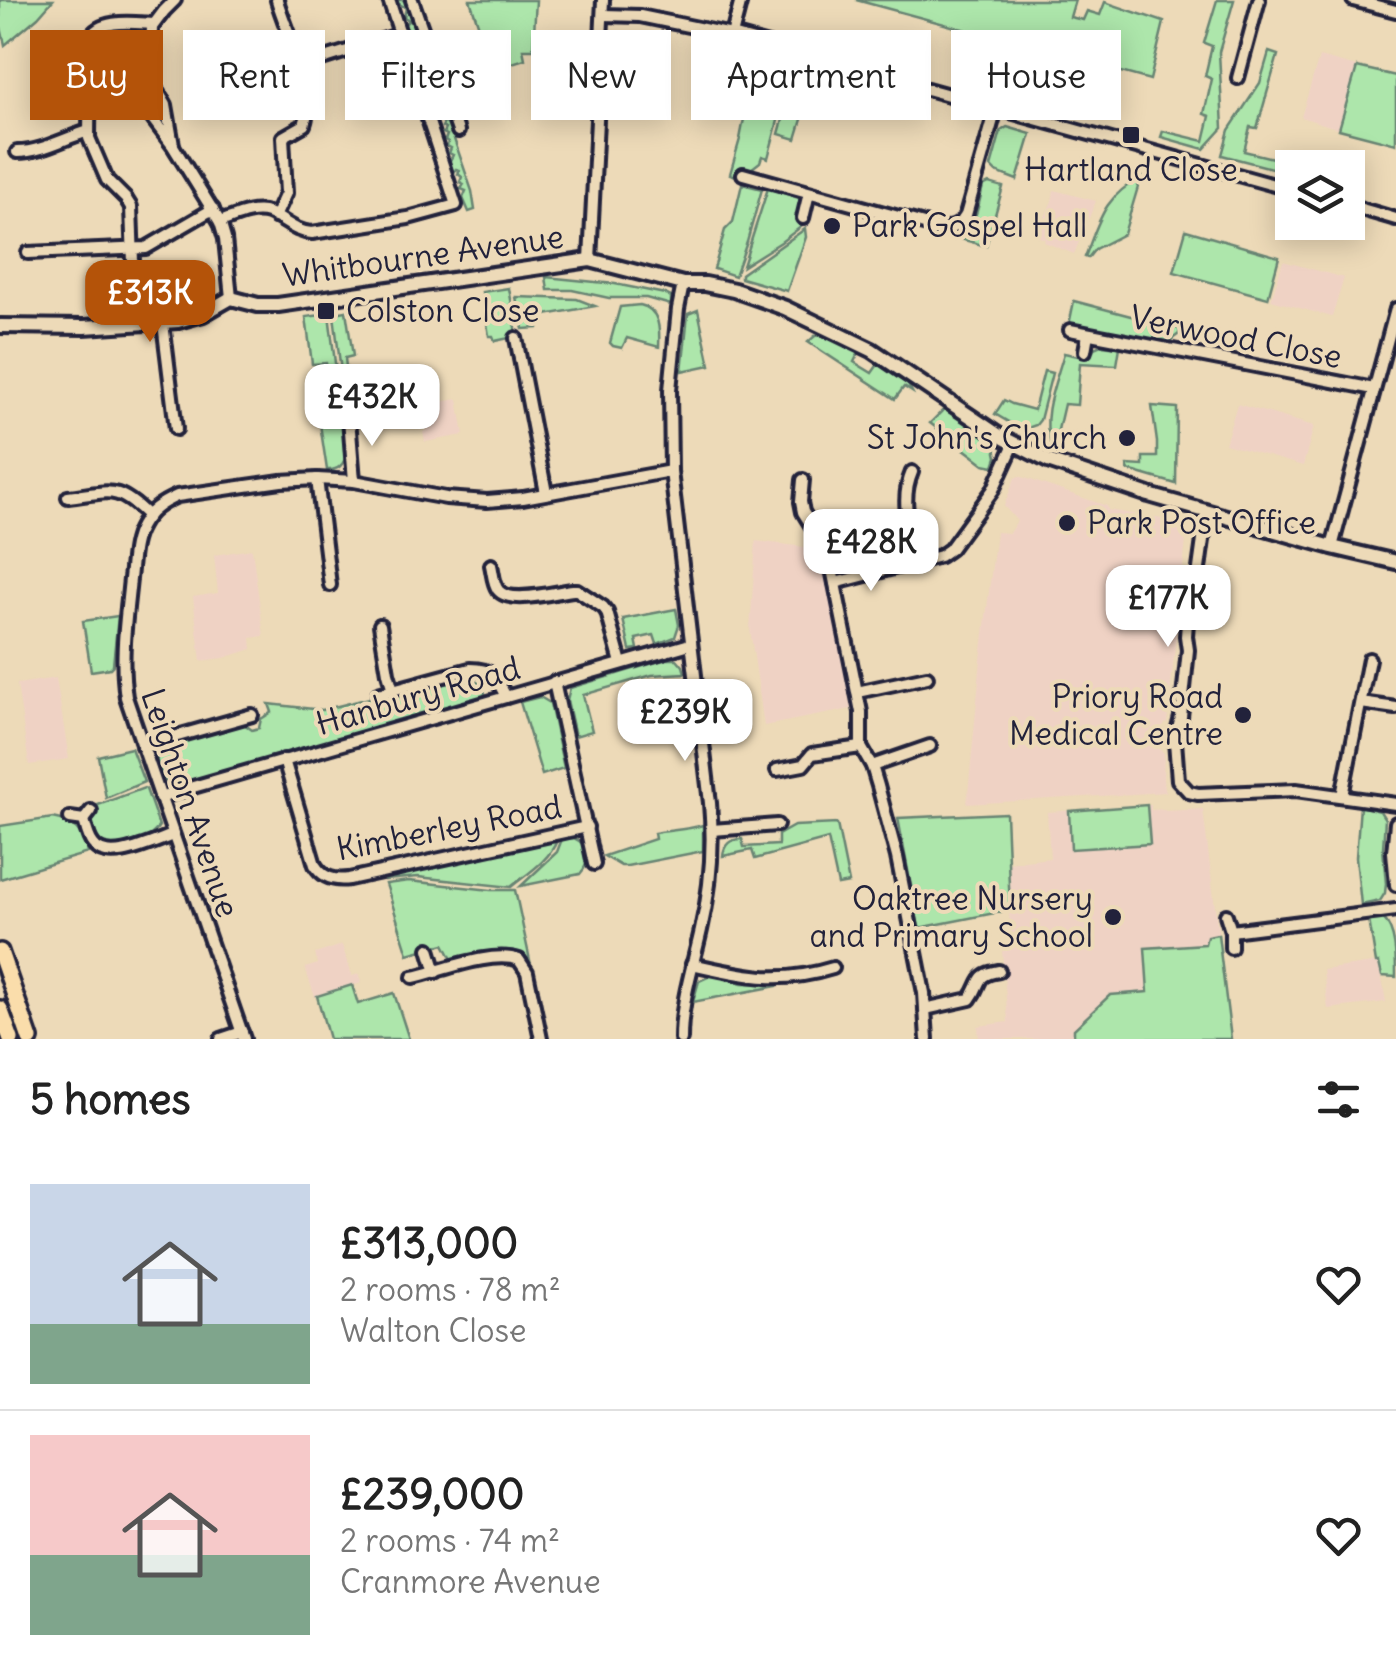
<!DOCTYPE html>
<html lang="en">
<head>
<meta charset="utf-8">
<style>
	:root { --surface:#fff; --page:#f2f2f2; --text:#222; --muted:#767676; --line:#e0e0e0; --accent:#b45309 }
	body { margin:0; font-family:Delius,sans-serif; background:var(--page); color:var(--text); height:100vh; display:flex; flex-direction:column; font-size:38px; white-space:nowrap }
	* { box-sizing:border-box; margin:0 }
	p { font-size:32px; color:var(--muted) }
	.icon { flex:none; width:55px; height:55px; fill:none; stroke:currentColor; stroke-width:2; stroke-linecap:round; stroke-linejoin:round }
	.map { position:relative; height:1039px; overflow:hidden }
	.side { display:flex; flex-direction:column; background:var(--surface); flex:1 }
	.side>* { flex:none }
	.banner { position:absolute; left:30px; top:30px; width:1338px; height:90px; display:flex; gap:20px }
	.controls { position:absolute; left:1275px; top:150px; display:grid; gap:20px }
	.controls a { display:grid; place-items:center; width:90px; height:90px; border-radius:0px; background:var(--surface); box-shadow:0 5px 25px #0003; font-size:50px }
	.price { position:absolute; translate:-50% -85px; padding:0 22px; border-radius:20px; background:#fff; color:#222; font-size:32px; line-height:65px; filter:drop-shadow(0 2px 5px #0008) }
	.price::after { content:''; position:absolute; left:50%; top:60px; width:30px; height:22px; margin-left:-15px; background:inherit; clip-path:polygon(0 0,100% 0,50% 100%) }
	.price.on { background:var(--accent); color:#fff }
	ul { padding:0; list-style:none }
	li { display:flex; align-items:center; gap:30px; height:250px; padding:0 30px }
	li+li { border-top:2px solid var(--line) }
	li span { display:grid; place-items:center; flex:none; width:280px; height:200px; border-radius:0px; color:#555 }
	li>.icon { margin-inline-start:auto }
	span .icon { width:120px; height:120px; fill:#fffc; stroke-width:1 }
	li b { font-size:42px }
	h2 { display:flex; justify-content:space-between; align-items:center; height:120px; padding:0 30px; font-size:42px }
	.chip { padding:0 35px; border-radius:0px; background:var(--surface); box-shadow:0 5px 25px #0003; font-size:35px; line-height:90px }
	.chip.on { background:var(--accent); color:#fff }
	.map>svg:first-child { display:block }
	.built { fill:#efd2c4 }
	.green { fill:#ade6ab; stroke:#688473; stroke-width:2.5 }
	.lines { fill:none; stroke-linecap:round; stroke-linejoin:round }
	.minor-casing { stroke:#22223b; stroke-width:18 }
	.tertiary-casing { stroke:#22223b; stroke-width:20 }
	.primary-casing { stroke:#22223b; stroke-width:22 }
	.minor { stroke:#eddab8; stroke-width:10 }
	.tertiary { stroke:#eddab8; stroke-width:12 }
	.primary { stroke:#faddab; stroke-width:15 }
	.poi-dot { fill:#22223b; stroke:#eddab8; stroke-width:4 }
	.labels { text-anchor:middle; stroke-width:8; stroke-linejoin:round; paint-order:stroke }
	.poi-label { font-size:32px; fill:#22223b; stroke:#eddab8; text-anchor:start }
	.street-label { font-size:32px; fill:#22223b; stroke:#eddab8 }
</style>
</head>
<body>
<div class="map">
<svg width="1396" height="1039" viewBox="0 0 1396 1039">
	<rect width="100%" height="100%" fill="#eddab8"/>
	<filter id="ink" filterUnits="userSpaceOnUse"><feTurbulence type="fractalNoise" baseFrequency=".01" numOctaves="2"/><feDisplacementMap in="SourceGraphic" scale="20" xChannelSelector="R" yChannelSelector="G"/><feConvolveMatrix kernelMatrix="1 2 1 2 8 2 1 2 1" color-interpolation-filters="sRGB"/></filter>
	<g filter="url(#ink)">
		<g class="built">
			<polygon points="1319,57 1357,67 1339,129 1301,117"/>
			<polygon points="1054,190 1096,201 1074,254 1044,242 1045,239 1037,236 1052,201"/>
			<polygon points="1283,261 1344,278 1332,317 1271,300"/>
			<polygon points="438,393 440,402 458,399 464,435 425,442 423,432 427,430 421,416 429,414 426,396"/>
			<polygon points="1237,404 1314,426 1303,466 1225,444"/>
			<polygon points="1019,476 1107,506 1108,510 1175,521 1183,525 1187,530 1168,713 1167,722 1161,728 1159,749 1164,753 1163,779 1166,792 967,804 981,659 996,532 1009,533 1017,521 1004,506 1015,478"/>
			<polygon points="756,541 805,547 821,552 851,709 764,726 750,629"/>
			<polygon points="252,549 264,636 251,638 252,649 224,658 201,661 193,597 218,593 214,555"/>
			<polygon points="56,678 69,759 29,765 17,684"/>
			<polygon points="1151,805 1151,810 1164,809 1165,811 1203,809 1231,1039 979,1039 978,1026 1008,1022 1002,951 1010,949 1008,863 1050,858 1047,812"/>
			<polygon points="342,945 352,976 359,974 361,983 315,997 305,968 318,964 315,954"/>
			<polygon points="1379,962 1386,1002 1328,1009 1323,970"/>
		</g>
		<g class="green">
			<polygon points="0,0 53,0 38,17 5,45 0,23"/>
			<polygon points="393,0 406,0 472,191 475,210 469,212 463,198 466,191 461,189 464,184 460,182 462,177 458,174 460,170 456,169 452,177 448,164 453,155 449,153 451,148 447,146 448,142 445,140 447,135 443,133 445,129 442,127 444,123 441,121 442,117 438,115 434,123 430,111 435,100 432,98 434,93 430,91 432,87 428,85 430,80 426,78 428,74 424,72 425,69 422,67 417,72 414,62 420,51 417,48 419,44 414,42 416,38 412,35 408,43 400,20 406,23 409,20 404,17 406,8"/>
			<polygon points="470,0 536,0 533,49 523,49 525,59 493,69"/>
			<polygon points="856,0 1075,0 1070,17 1083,20 1087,11 1100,15 1105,2 1164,22 1150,80"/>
			<polygon points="1217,0 1234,0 1219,52 1223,128 1204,149 1161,137 1163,131 1204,141 1210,116 1204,114 1212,79 1205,76 1212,46 1204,43"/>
			<polygon points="1269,52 1278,55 1257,128 1250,127 1244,151 1285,161 1283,171 1222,155 1229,130 1260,83"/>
			<polygon points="754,53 793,64 768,158 762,156 760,162 751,169 742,169 739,177 730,174 740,139 745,114 745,84"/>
			<polygon points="798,66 817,70 796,139 779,134"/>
			<polygon points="1357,67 1396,76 1396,144 1339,129"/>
			<polygon points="1007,127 1031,134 1017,180 996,172 991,167 1001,131"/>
			<path d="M1141 177 1124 234 1095 249 1088 258 1085 257C1100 219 1103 198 1141 177Z"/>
			<path d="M989 183 1003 187 986 246 953 237C978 226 977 210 983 186Z"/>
			<polygon points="742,184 762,189 747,242 735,276 714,269 725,230 733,222"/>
			<polygon points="768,188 799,198 802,211 800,221 806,223 781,242 743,266"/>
			<polygon points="805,229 806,237 787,291 741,278 741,274"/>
			<polygon points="1186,230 1279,257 1268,298 1174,272"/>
			<polygon points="546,277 615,284 665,294 671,297 671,305 646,298 609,298 572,290 548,290"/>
			<polygon points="509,288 516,328 514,337 495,341 493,336 489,336 482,292"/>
			<polygon points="516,297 577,299 595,306 540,316 538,328 523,329"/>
			<polygon points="1074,301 1180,329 1179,334 1167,343 1069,325"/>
			<path d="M640 305C660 309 660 330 659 347L627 338 622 348 613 346 610 343 620 307Z"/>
			<polygon points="698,310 710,365 682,371 688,314"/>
			<polygon points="346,311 353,356 345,358 349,395 361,394 366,418 362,423 353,411 346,412 334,315 335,313"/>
			<path d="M329 314 346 453C345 464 338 471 327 470L320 424 334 422 326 363 312 364 306 317Z"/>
			<polygon points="824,335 859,352 854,362 872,373 879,363 905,379 912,392 904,387 895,399 808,342 815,336"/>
			<path d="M1101 345 1120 347 1117 365 1080 363 1077 405 1064 404 1054 447 1051 445C1040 417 1056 382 1064 353L1088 358 1094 348Z"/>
			<polygon points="1044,371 1052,373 1040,420 1036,425 1022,430 995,414 1004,400 1012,404 1034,410"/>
			<polygon points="1152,406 1177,408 1176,484 1128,470 1128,465 1143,466 1143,457 1157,457 1157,442"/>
			<polygon points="945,408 994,442 997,457 994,466 984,464 930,423"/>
			<polygon points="676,609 679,625 675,637 657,644 654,635 636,639 638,649 630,650 623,619"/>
			<polygon points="118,616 113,665 110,668 91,671 83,621"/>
			<polygon points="667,659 677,659 683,666 685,673 652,675 583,695 592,731 575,736 567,700 570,688"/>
			<path d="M466 679C478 680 482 684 486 696L178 786 177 782 171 784 163 780C155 769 153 756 165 747L164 745 236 724H244L252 730 259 728 261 719 272 712 269 704 322 710 370 698 373 701Z"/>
			<polygon points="540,697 550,703 564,768 542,775 520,702"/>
			<polygon points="131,748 144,782 106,798 98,756"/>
			<path d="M144 788 146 789 159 826C151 839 128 850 112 850 106 850 102 846 96 843L89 823 90 808Z"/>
			<polygon points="1147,805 1150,844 1071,849 1069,811"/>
			<polygon points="1360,806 1380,811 1385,819 1383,848 1386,884 1385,893 1380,901 1361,905 1356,857"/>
			<polygon points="1006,813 1010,910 919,928 898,818"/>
			<path d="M53 818C76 822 82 832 88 853L0 879V826Z"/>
			<path d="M837 824 849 883 838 885 828 839 755 859 752 850 723 856C724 844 730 839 742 839L744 847 778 845V835L794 826Z"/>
			<path d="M703 825V851L627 866H621L604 856 655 839 654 833C671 830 686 830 703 825Z"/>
			<path d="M574 838C590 845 591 862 580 874L521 886 557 852 562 839Z"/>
			<path d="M557 840C550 860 527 874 511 887L418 877 385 880 384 877Z"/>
			<polygon points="409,881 491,890 515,890 531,965 521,954 506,950 453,961 444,944 408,954 386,884"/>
			<path d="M1383 918C1396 931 1396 957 1396 977L1382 976 1379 963H1376L1369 920Z"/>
			<polygon points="1218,934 1231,1039 1074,1039 1074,1029 1110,995 1148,992 1145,948 1205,944 1207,936"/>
			<polygon points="712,975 742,983 777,984 777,986 693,1002 699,981"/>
			<polygon points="352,985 358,1004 394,993 409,1039 329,1039 317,996"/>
		</g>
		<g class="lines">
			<defs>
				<g id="minor">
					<polyline points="175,0 164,11 152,27 149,114 173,146 220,222 225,239 231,298"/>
					<polyline points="412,0 458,131"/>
					<polyline points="1353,0 1396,11"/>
					<polyline points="604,15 640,16 732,35 1292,190"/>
					<polyline points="732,35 741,0"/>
					<polyline points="300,66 401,34"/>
					<polyline points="1238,78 1259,0"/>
					<polyline points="152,81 166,105 173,145"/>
					<path d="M17 152C42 152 64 138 89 131"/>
					<path d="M743 174 942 229C954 228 960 226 966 215L996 109"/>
					<polyline points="1348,205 1396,219"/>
					<path d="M275 217 286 193 283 137 304 125C317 89 287 35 277 0"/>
					<polyline points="803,218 809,193"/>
					<path d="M220 222C235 217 252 208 268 213 284 219 294 232 312 233L408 218 456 205 389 0"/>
					<polyline points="28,253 146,248 213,209"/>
					<polyline points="590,260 603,0"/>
					<path d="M134 290 131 207 126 199 107 180 89 138 90 38C100 18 133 23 153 24"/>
					<polyline points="163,323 176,429"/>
					<polyline points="1070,330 1374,389"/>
					<polyline points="516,338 546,493"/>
					<polyline points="1085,351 1088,334"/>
					<polyline points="349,418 354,481"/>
					<path d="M912 472C899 502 911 531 918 561"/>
					<polyline points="317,479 330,585"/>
					<polyline points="803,480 801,502 803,512 829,554 861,712 861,747 872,766 878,786 897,857 924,993 927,1039"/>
					<path d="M68 497C110 492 116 484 148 516"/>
					<polyline points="1207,511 1193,612 1187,622 1186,636 1188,650 1181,717 1175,741 1178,780 1189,792 1198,794 1296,790 1396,804"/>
					<polyline points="1332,547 1396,309"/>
					<path d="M491 565C493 573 493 583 498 590 510 605 555 592 573 590H577L603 607 607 612 621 663"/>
					<polyline points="835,583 940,556 950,549 993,490 1014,444"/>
					<polyline points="380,625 388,673 393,690"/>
					<polyline points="554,682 594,864"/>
					<polyline points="857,692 927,677"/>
					<path d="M378 694 470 669C493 669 496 677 506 697"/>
					<polyline points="1361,703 1396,708"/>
					<polyline points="142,746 252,715"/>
					<path d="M284 760 315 865C323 878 334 881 349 879L587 827"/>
					<polyline points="872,766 930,746"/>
					<polyline points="777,770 803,765 812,754 861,747"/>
					<polyline points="1342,796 1369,659"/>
					<polyline points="160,798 193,787 690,644"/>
					<polyline points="70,818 84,820 91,811"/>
					<path d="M84 820C86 827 88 838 93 844 107 865 153 842 173 835"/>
					<polyline points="1396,823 1393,852 1396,885"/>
					<polyline points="712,830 777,825"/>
					<polyline points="1226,915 1231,931 1231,948"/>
					<polyline points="1231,931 1396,910"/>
					<polyline points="429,949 436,972"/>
					<path d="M692 964C746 976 778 985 833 968"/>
					<path d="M413 977C441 971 492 950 519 960L527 972 541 1039"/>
					<path d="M925 1009 970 999C983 982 974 975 999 971"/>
					<polyline points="221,1039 242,1032"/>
					<path d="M244 1039 126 697C120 658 126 619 130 579 132 562 132 541 141 526 149 511 161 503 177 496L281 481 317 479 354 481 446 498 487 501 523 498 671 471"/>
					<path d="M681 1039C681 1001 693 966 701 930 711 887 714 847 710 803L671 471 670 390 678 309 683 284"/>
				</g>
				<polyline id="tertiary" points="0,326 84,327 178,321 203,314 231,298 258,305 278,305 590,260 683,284 705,284 734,290 785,308 872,350 998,435 1048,461 1149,495 1332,547 1396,562"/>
				<g id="primary">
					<polyline points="0,952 30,1039"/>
					<polyline points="0,1009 11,1039"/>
				</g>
			</defs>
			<use href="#minor" class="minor-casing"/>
			<use href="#tertiary" class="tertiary-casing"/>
			<use href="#primary" class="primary-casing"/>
			<use href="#minor" class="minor"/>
			<use href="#tertiary" class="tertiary"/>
			<use href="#primary" class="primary"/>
		</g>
	</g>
	<g class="poi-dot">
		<rect x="1121" y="125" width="20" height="20" rx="5"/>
		<circle cx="832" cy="226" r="10"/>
		<rect x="316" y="301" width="20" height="20" rx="5"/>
		<circle cx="1127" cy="438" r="10"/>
		<circle cx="1067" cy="523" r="10"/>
		<circle cx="1243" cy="715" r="10"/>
		<circle cx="1113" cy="917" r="10"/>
	</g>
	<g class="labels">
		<g class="poi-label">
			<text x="1131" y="181" text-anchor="middle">Hartland Close</text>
			<text x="852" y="237">Park Gospel Hall</text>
			<text x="346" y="322">Colston Close</text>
			<text x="1107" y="449" text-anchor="end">St John's Church</text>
			<text x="1087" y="534">Park Post Office</text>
			<text x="1223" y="708" text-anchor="end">Priory Road<tspan x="1223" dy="37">Medical Centre</tspan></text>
			<text x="1093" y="910" text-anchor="end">Oaktree Nursery<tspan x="1093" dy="37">and Primary School</tspan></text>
		</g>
		<g class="street-label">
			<text transform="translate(423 256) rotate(-8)" y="11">Whitbourne Avenue</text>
			<text transform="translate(1236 337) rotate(11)" y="11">Verwood Close</text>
			<text transform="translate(418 696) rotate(-16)" y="11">Hanbury Road</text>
			<text transform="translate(190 803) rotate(71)" y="11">Leighton Avenue</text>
			<text transform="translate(449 828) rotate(-11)" y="11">Kimberley Road</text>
		</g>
	</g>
</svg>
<div class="controls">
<a><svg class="icon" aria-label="layers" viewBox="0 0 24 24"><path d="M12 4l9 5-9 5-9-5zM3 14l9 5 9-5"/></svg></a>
</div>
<b class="price on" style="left:150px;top:345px">£313K</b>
<b class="price" style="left:372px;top:449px">£432K</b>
<b class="price" style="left:871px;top:594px">£428K</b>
<b class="price" style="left:1168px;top:650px">£177K</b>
<b class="price" style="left:685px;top:764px">£239K</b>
<div class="banner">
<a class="chip on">Buy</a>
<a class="chip">Rent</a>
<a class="chip">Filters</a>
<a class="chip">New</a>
<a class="chip">Apartment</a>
<a class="chip">House</a>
</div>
</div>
<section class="side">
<h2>5 homes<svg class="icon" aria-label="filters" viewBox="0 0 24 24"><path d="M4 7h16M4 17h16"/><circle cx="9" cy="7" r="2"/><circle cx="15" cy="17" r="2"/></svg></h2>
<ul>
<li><span style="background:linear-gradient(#c9d6e8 70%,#7fa58c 0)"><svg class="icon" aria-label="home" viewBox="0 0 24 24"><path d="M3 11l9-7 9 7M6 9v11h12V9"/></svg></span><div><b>£313,000</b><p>2 rooms · 78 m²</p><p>Walton Close</p></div><svg class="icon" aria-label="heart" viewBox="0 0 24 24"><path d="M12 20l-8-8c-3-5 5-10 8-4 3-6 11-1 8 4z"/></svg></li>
<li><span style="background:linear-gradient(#f6c9c9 60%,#7fa58c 0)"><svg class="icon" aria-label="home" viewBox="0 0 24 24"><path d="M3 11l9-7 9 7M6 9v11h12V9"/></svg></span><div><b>£239,000</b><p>2 rooms · 74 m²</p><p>Cranmore Avenue</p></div><svg class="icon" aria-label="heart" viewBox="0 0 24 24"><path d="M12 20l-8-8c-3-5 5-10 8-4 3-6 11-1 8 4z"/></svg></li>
</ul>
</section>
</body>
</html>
